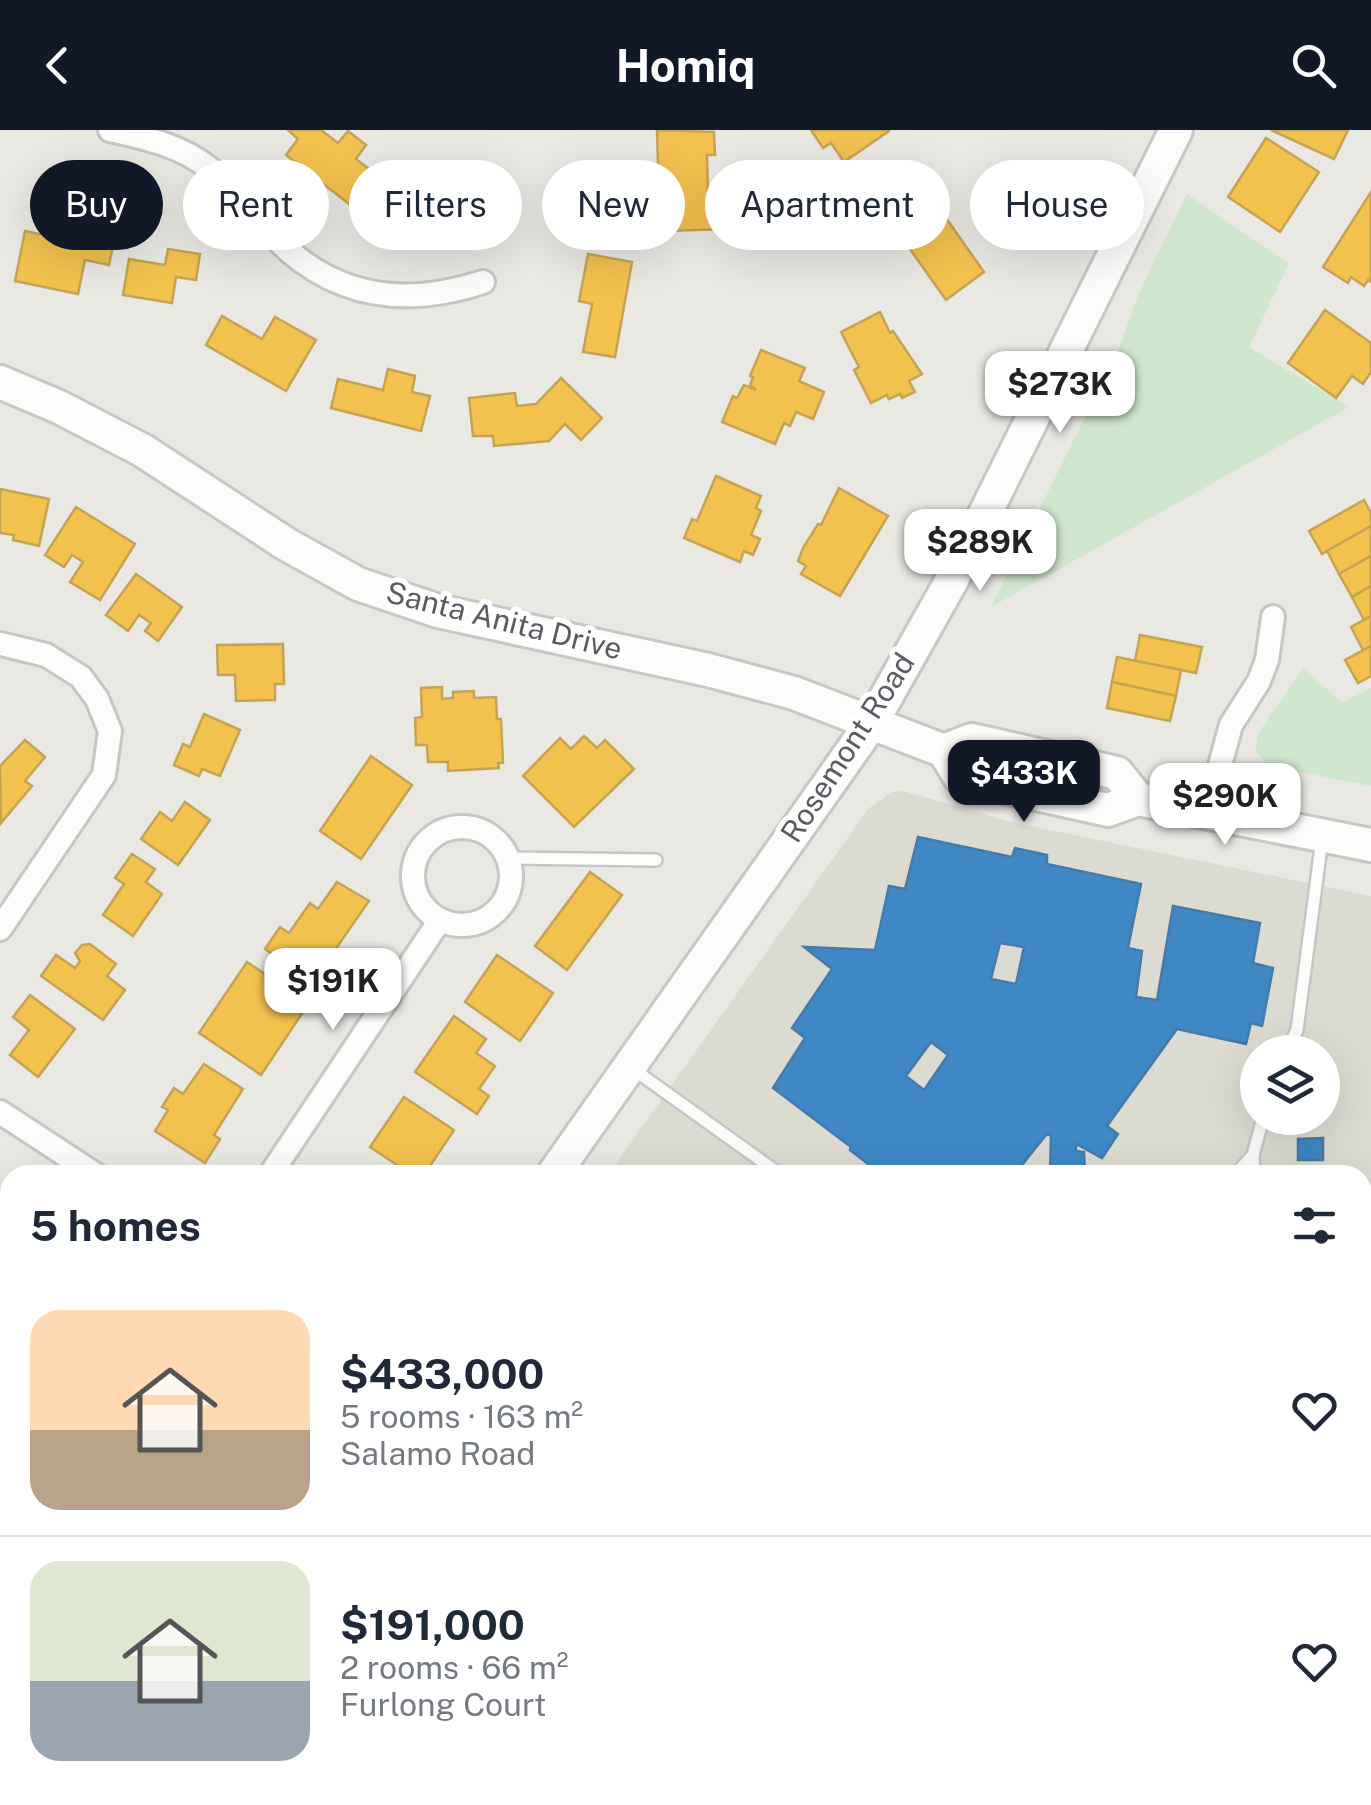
<!DOCTYPE html>
<html lang="en">
<head>
<meta charset="utf-8">
<style>
	:root { --surface:#fff; --page:#f2f2f3; --text:#1f2937; --muted:#747a83; --line:#e0e1e3; --accent:#111827 }
	body { margin:0; font-family:"Public Sans",sans-serif; background:var(--page); color:var(--text); height:100vh; display:flex; flex-direction:column; font-size:38px; white-space:nowrap }
	* { box-sizing:border-box; margin:0 }
	p { font-size:32px; color:var(--muted) }
	.icon { flex:none; width:55px; height:55px; fill:none; stroke:currentColor; stroke-width:2; stroke-linecap:round; stroke-linejoin:round }
	.map { position:relative; flex:1; overflow:hidden }
	.details { position:absolute; left:0px; top:1035px; width:1372px; height:640px; display:flex; flex-direction:column; background:var(--surface); border-radius:30px 30px 0 0; box-shadow:0 10px 40px #0002 }
	.details>* { flex:none }
	.banner { position:absolute; left:30px; top:30px; width:1312px; height:90px; display:flex; gap:20px }
	.tools { position:absolute; left:1240px; top:905px; display:grid; gap:20px }
	.tools a { display:grid; place-items:center; width:100px; height:100px; border-radius:50%; background:var(--surface); box-shadow:0 10px 40px #0002; font-size:50px }
	.price { position:absolute; translate:-50% -85px; padding:0 22px; border-radius:20px; background:#fff; color:#222; font-size:32px; line-height:65px; filter:drop-shadow(0 2px 5px #0008) }
	.price::after { content:''; position:absolute; left:50%; top:60px; width:30px; height:22px; margin-left:-15px; background:inherit; clip-path:polygon(0 0,100% 0,50% 100%) }
	.price.selected { background:var(--accent); color:#fff }
	ul { padding:0; list-style:none }
	li { display:flex; align-items:center; gap:30px; height:250px; padding:0 30px }
	li+li { border-top:2px solid var(--line) }
	li span { display:grid; place-items:center; flex:none; width:280px; height:200px; border-radius:30px; color:#555 }
	li>.icon { margin-inline-start:auto }
	span .icon { width:120px; height:120px; fill:#fffc; stroke-width:1 }
	li b { font-size:42px }
	h2 { display:flex; justify-content:space-between; align-items:center; height:120px; padding:0 30px; font-size:42px }
	.tag { padding:0 35px; border-radius:45px; background:var(--surface); box-shadow:0 10px 40px #0002; font-size:35px; line-height:90px }
	.tag.selected { background:var(--accent); color:#fff }
	header { display:flex; justify-content:space-between; align-items:center; height:130px; padding:0 30px; background:var(--accent); color:#fff; font-size:45px; font-weight:700 }
	.map>svg:first-child { display:block }
	.education { fill:#dcdbd2; fill-rule:evenodd }
	.green { fill:#cfe7cd }
	.homes { fill:#f2c14e; stroke:#c4a354; stroke-width:2.5 }
	.schools { fill:#3f88c5; stroke:#467ba7; stroke-width:2.5; fill-rule:evenodd }
	.lines { fill:none; stroke-linecap:round; stroke-linejoin:round }
	.service-casing { stroke:#c6c6c5; stroke-width:16 }
	.minor-casing { stroke:#c6c6c5; stroke-width:28 }
	.secondary-casing { stroke:#c7c7c6; stroke-width:38 }
	.service { stroke:#fcfcfb; stroke-width:11 }
	.minor { stroke:#fcfcfb; stroke-width:22 }
	.secondary { stroke:#fcfcfb; stroke-width:32 }
	.labels { text-anchor:middle; stroke-width:10; stroke-linejoin:round; paint-order:stroke }
	.street-label { font-size:30px; fill:#585c62; stroke:#fff }
</style>
</head>
<body>
<header><svg class="icon" aria-label="back" viewBox="0 0 24 24"><path d="M15 5l-7 7 7 7"/></svg>Homiq<svg class="icon" aria-label="search" viewBox="0 0 24 24"><circle cx="10" cy="10" r="6"/><path d="M15 15l6 6"/></svg></header>
<div class="map">
<svg width="1371" height="1675" viewBox="0 0 1371 1675">
	<rect width="100%" height="100%" fill="#eae8e2"/>
	<path class="education" d="M903 661 1011 692 1371 766V1675H900V1665H1362V1045H621L612 1039 869 678 892 662ZM1258 922H1322V988H1258Z"/>
	<g class="green">
		<polygon points="1187,64 1289,134 1249,217 1349,277 991,477 1117,223 1139,163"/>
		<polygon points="1303,538 1342,573 1371,558 1371,656 1269,636 1255,621 1259,602"/>
	</g>
	<g class="homes">
		<polygon points="321,0 338,13 348,1 366,15 356,29 414,73 389,105 286,25 298,9 288,0"/>
		<polygon points="657,0 714,2 715,25 707,25 708,65 727,64 728,99 665,101 665,70 659,70"/>
		<polygon points="811,0 888,0 889,1 844,32 831,13 823,18"/>
		<polygon points="1271,0 1348,0 1334,29"/>
		<polygon points="1266,8 1319,42 1280,102 1228,67"/>
		<polygon points="1371,62 1371,152 1368,150 1364,156 1351,147 1348,153 1323,137"/>
		<polygon points="939,78 984,142 946,170 900,105"/>
		<polygon points="80,99 115,106 109,135 85,130 78,164 15,151 25,101 77,112"/>
		<polygon points="168,119 200,124 196,150 176,147 172,173 123,165 129,129 165,135"/>
		<polygon points="588,124 632,132 615,227 583,222 592,174 579,171"/>
		<polygon points="1325,180 1371,213 1371,242 1363,254 1352,246 1336,268 1288,233"/>
		<polygon points="880,182 890,203 893,201 922,244 909,251 915,262 902,268 900,264 889,269 887,265 871,273 854,240 859,237 841,202"/>
		<polygon points="222,186 262,209 275,187 316,210 286,261 206,215"/>
		<polygon points="761,220 805,238 799,251 824,262 813,289 796,282 790,296 784,293 775,314 722,292 733,266 737,268 744,255 756,260 750,255 753,247 750,246"/>
		<polygon points="388,239 415,246 412,262 430,266 421,301 331,278 338,249 383,260"/>
		<polygon points="561,248 602,288 581,310 565,294 549,311 494,316 493,306 473,306 469,268 515,263 517,276 536,274"/>
		<polygon points="716,346 761,366 756,378 761,381 751,405 760,409 753,425 744,421 740,432 684,408 692,389 697,391"/>
		<polygon points="839,358 888,386 840,466 801,444 806,436 798,431 803,418 818,394 821,395"/>
		<polygon points="0,359 49,369 39,416 13,410 14,405 0,403"/>
		<polygon points="1364,370 1371,383 1371,396 1322,424 1309,401"/>
		<polygon points="76,377 135,414 100,470 70,452 83,432 72,425 64,437 45,425"/>
		<polygon points="1371,396 1371,426 1339,444 1327,421"/>
		<polygon points="1371,426 1371,456 1352,467 1339,444"/>
		<polygon points="136,444 182,477 158,511 145,501 151,493 139,485 128,501 106,485"/>
		<polygon points="1371,456 1371,486 1364,490 1352,467"/>
		<polygon points="1371,486 1371,516 1363,520 1351,497"/>
		<polygon points="1140,505 1202,517 1196,543 1135,531"/>
		<polygon points="283,514 284,554 275,554 275,570 236,571 235,545 218,545 217,515"/>
		<polygon points="1371,516 1371,546 1358,553 1345,530"/>
		<polygon points="1117,527 1181,540 1176,566 1112,552"/>
		<polygon points="1112,552 1176,566 1170,591 1107,578"/>
		<polygon points="442,557 442,569 453,568 453,562 474,561 474,568 496,567 497,589 501,589 503,633 498,633 499,638 448,641 448,632 428,632 427,615 416,615 415,588 422,587 421,558"/>
		<polygon points="204,584 240,600 220,646 202,639 199,646 174,635 183,614 190,617"/>
		<polygon points="584,606 597,618 605,610 634,639 574,697 523,646 560,608 571,619"/>
		<polygon points="25,610 45,627 25,651 32,656 1,693 0,636"/>
		<polygon points="371,626 412,655 361,729 320,701"/>
		<polygon points="185,672 210,690 178,735 141,709 160,682 172,691"/>
		<polygon points="132,724 155,739 146,752 162,764 133,806 103,785 124,754 115,748"/>
		<polygon points="590,742 622,765 567,840 535,816"/>
		<polygon points="337,752 369,771 312,853 265,819 280,797 289,803 310,773 318,779"/>
		<polygon points="90,814 116,834 107,846 125,860 103,890 41,846 56,825 75,838 80,831 75,823 82,815"/>
		<polygon points="497,825 553,863 520,911 465,872"/>
		<polygon points="247,832 309,873 261,945 199,903"/>
		<polygon points="30,865 75,899 38,947 10,925 29,900 13,887"/>
		<polygon points="454,886 486,909 476,923 495,936 479,959 489,966 477,984 415,942"/>
		<polygon points="204,934 243,959 214,1005 220,1009 205,1033 155,1001 168,980 162,977 174,958 183,964"/>
		<polygon points="404,967 454,1000 424,1045 412,1045 370,1017"/>
		<polygon points="10,1174 10,1272 0,1265 0,1188"/>
		<polygon points="679,1665 801,1665 804,1669 795,1675 666,1675"/>
	</g>
	<g class="schools">
		<path d="M918 707 1012 727 1015 718 1047 725V734L1141 754 1128 818 1142 821 1136 867 1157 870 1173 776 1260 793 1253 833 1273 838 1262 896 1251 893 1246 914 1177 899 1107 996 1118 1004 1102 1028 1076 1014V1021L1084 1022 1085 1045H1050L1051 1005H1046L1014 1045H890L879 1037 876 1040 850 1020 851 1017 773 958 805 908 792 898 832 839 804 817 875 820 889 756 905 759ZM1000 813 1024 817 1016 854 991 849ZM931 912 948 925 924 960 906 946Z"/>
		<polygon points="1323,1008 1323,1030 1298,1030 1298,1009"/>
	</g>
	<g class="lines">
		<defs>
			<g id="service">
				<polyline points="508,728 656,730"/>
				<polyline points="1286,922 1297,900 1322,709"/>
				<polyline points="633,939 781,1045"/>
				<polyline points="1235,1045 1253,1025"/>
				<polyline points="1254,1045 1253,1025 1263,988"/>
				<polyline points="951,1665 953,1675"/>
				<polyline points="1153,1675 1158,1665"/>
			</g>
			<g id="minor">
				<path d="M110 0C145 8 180 15 209 38 239 63 260 95 289 121 347 171 413 175 483 152"/>
				<polyline points="1207,683 1231,595 1259,551 1267,530 1273,487"/>
				<circle cx="462" cy="746" r="49"/>
				<polyline points="0,799 104,645 110,601 97,569 81,547 46,525 1,514"/>
				<polyline points="0,982 96,1045"/>
				<polyline points="270,1045 440,790"/>
			</g>
			<g id="secondary">
				<polyline points="0,252 59,277 142,320 286,414 358,454 438,481 708,540 794,563 944,621 960,647 1108,680 1138,669 1371,715"/>
				<polyline points="944,621 972,610 1117,643 1138,669"/>
				<polyline points="553,1045 871,594 953,448 1176,0"/>
				<polyline points="110,1675 117,1665"/>
			</g>
		</defs>
		<use href="#service" class="service-casing"/>
		<use href="#minor" class="minor-casing"/>
		<use href="#secondary" class="secondary-casing"/>
		<use href="#service" class="service"/>
		<use href="#minor" class="minor"/>
		<use href="#secondary" class="secondary"/>
	</g>
	<g class="labels">
		<g class="street-label">
			<text transform="translate(504 491) rotate(14)" y="10">Santa Anita Drive</text>
			<text transform="translate(848 618) rotate(-57)" y="10">Rosemont Road</text>
		</g>
	</g>
</svg>
<div class="tools">
<a><svg class="icon" aria-label="layers" viewBox="0 0 24 24"><path d="M12 4l9 5-9 5-9-5zM3 14l9 5 9-5"/></svg></a>
</div>
<b class="price" style="left:1060px;top:306px">$273K</b>
<b class="price" style="left:980px;top:464px">$289K</b>
<b class="price selected" style="left:1024px;top:695px">$433K</b>
<b class="price" style="left:1225px;top:718px">$290K</b>
<b class="price" style="left:333px;top:903px">$191K</b>
<div class="banner">
<a class="tag selected">Buy</a>
<a class="tag">Rent</a>
<a class="tag">Filters</a>
<a class="tag">New</a>
<a class="tag">Apartment</a>
<a class="tag">House</a>
</div>
<section class="details">
<h2>5 homes<svg class="icon" aria-label="filters" viewBox="0 0 24 24"><path d="M4 7h16M4 17h16"/><circle cx="9" cy="7" r="2"/><circle cx="15" cy="17" r="2"/></svg></h2>
<ul>
<li><span style="background:linear-gradient(#ffd9b3 60%,#b9a48a 0)"><svg class="icon" aria-label="home" viewBox="0 0 24 24"><path d="M3 11l9-7 9 7M6 9v11h12V9"/></svg></span><div><b>$433,000</b><p>5 rooms · 163 m²</p><p>Salamo Road</p></div><svg class="icon" aria-label="heart" viewBox="0 0 24 24"><path d="M12 20l-8-8c-3-5 5-10 8-4 3-6 11-1 8 4z"/></svg></li>
<li><span style="background:linear-gradient(#dfe7d0 60%,#9aa5b1 0)"><svg class="icon" aria-label="home" viewBox="0 0 24 24"><path d="M3 11l9-7 9 7M6 9v11h12V9"/></svg></span><div><b>$191,000</b><p>2 rooms · 66 m²</p><p>Furlong Court</p></div><svg class="icon" aria-label="heart" viewBox="0 0 24 24"><path d="M12 20l-8-8c-3-5 5-10 8-4 3-6 11-1 8 4z"/></svg></li>
</ul>
</section>
</div>
</body>
</html>
